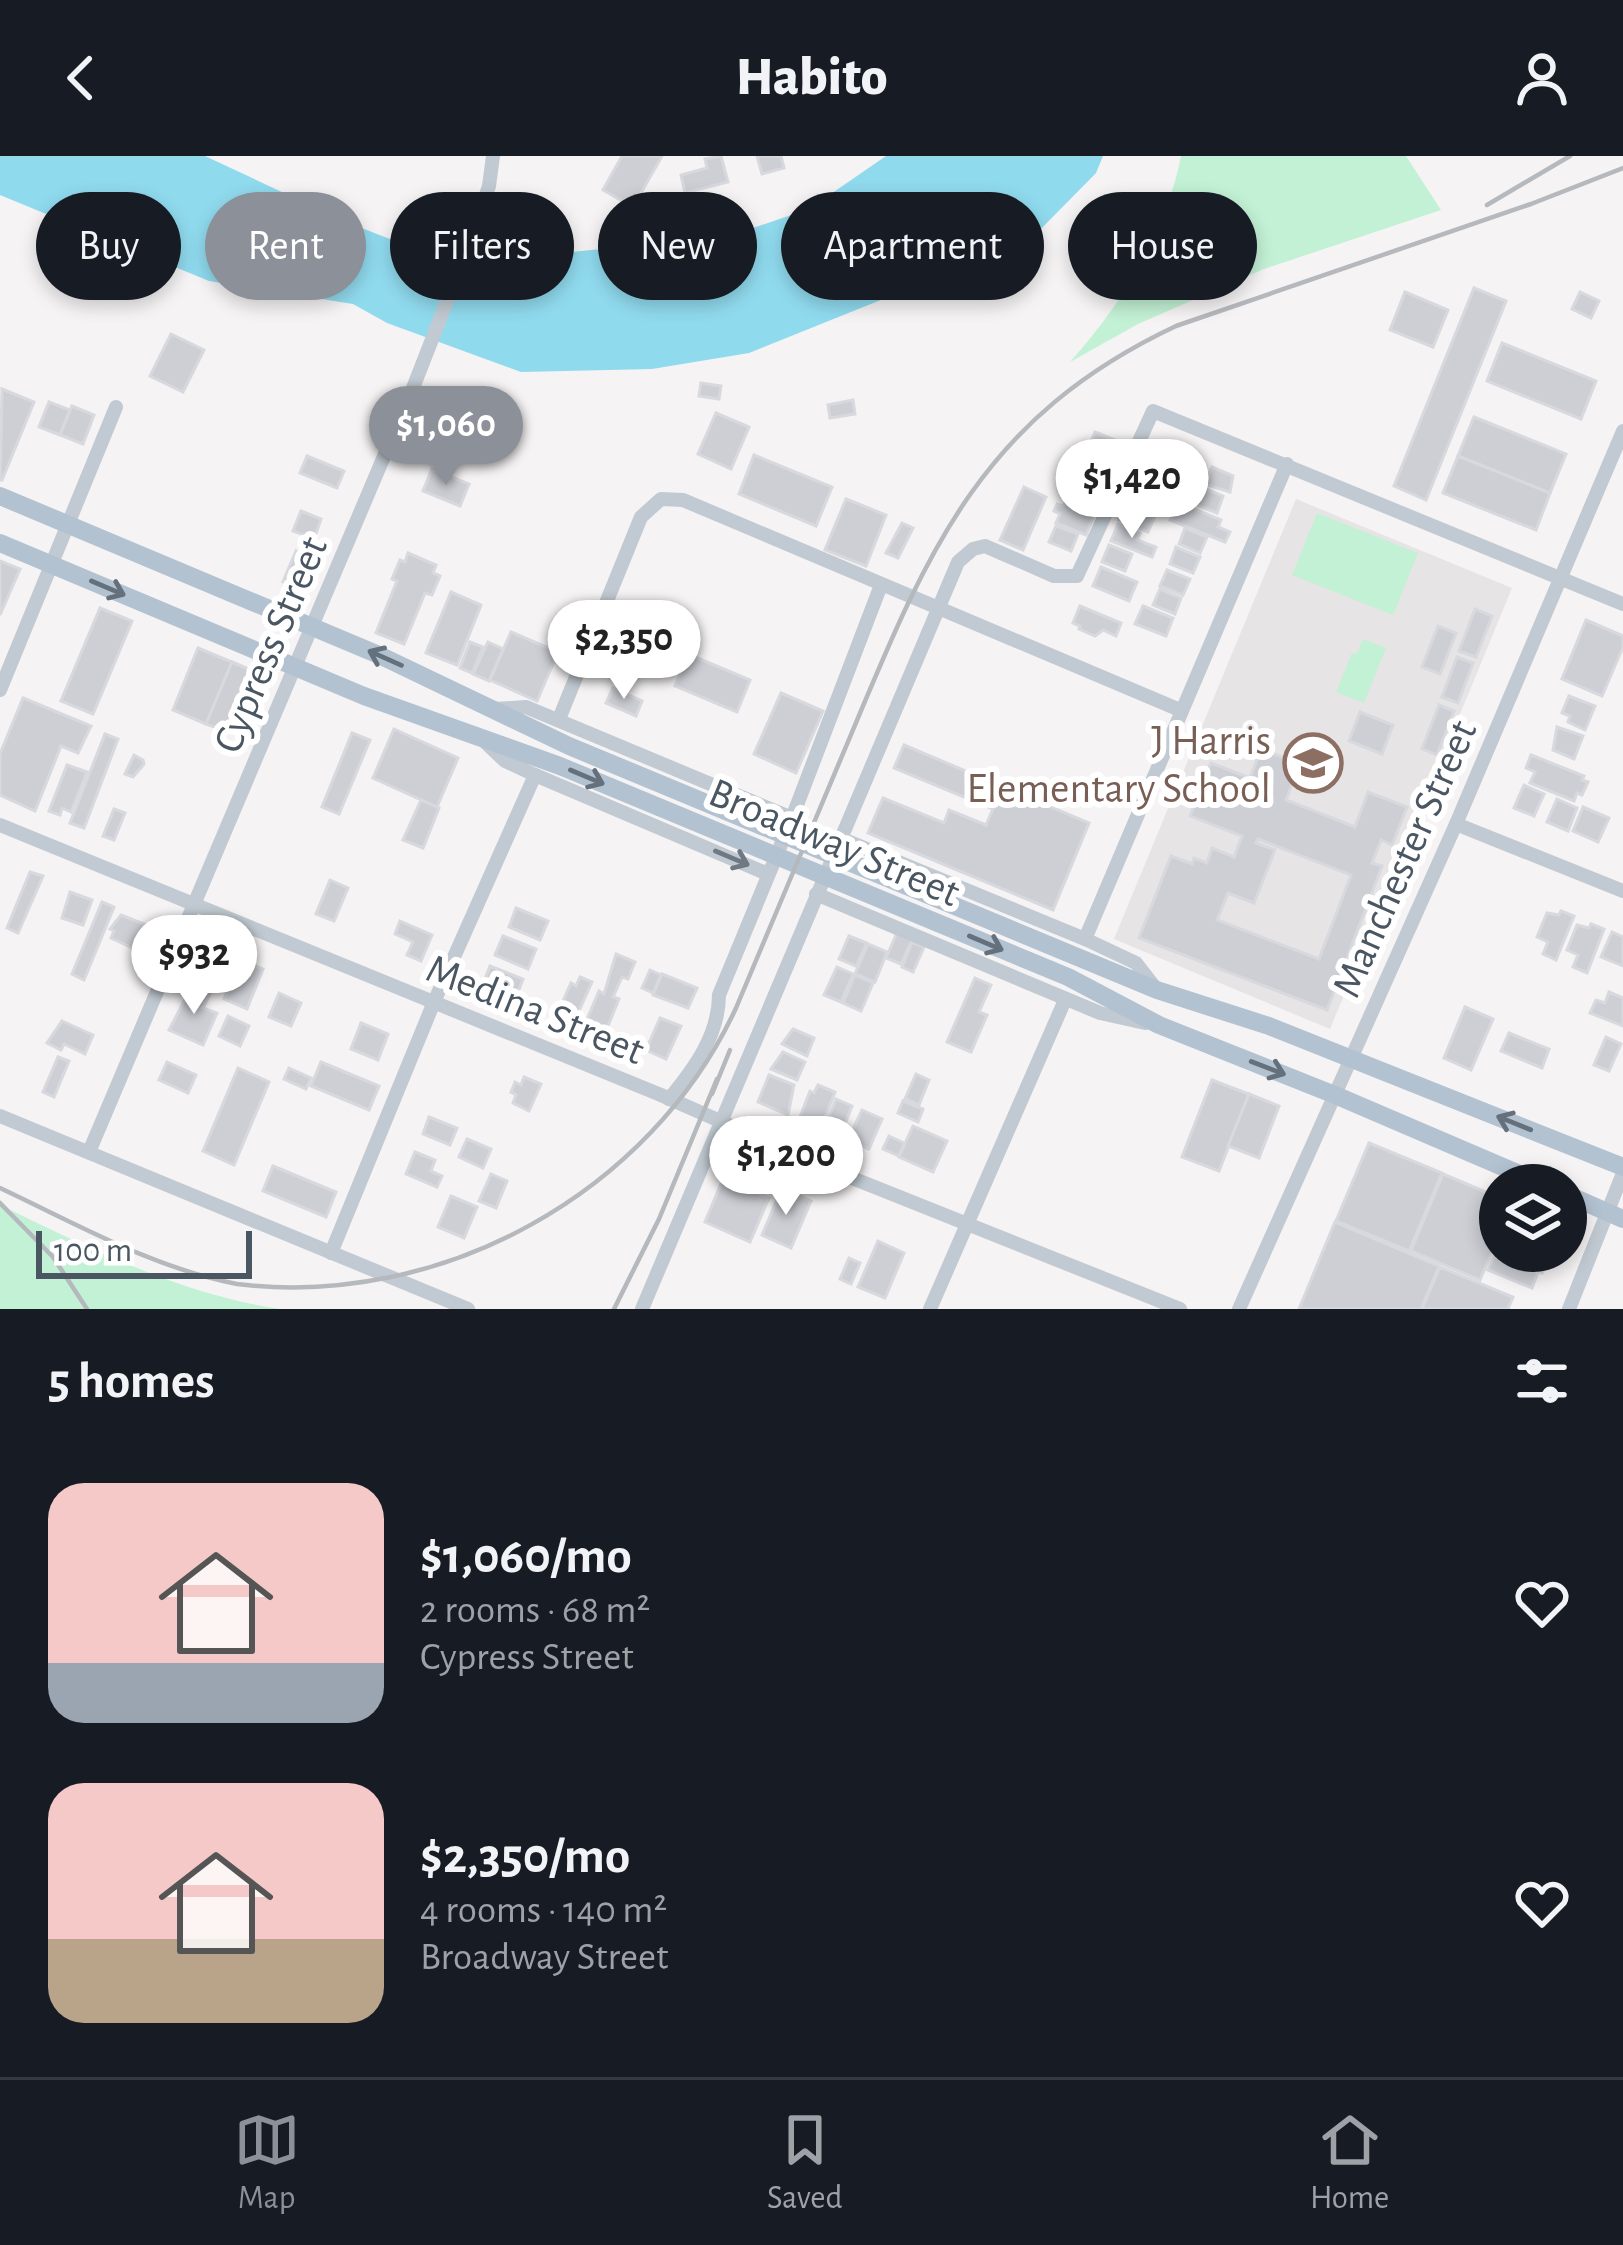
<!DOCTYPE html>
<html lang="en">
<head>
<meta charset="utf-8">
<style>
	:root { --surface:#171b24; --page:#20242c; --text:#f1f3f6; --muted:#9ea1a6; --line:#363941; --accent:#8c9099 }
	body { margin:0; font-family:"Alegreya Sans",sans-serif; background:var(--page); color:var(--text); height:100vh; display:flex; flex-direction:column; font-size:45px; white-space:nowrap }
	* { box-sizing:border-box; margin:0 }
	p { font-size:39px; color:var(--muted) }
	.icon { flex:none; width:66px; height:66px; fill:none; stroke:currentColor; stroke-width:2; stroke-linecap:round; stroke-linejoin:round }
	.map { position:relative; height:1153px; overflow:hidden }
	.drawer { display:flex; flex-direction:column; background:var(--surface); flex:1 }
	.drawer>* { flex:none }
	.banner { position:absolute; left:36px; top:36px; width:1551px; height:108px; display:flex; gap:24px }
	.controls { position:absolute; left:1479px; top:1008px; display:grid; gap:24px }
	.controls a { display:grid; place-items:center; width:108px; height:108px; border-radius:50%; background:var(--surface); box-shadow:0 6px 18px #0003; font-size:60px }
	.scale { position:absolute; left:36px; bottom:30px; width:216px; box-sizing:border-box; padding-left:12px; border:6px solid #4a5661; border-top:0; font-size:33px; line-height:42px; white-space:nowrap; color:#4a5661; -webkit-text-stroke:9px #fff; paint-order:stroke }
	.price { position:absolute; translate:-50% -102px; padding:0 27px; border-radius:42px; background:#fff; color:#222; font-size:39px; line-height:78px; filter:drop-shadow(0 3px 6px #0008) }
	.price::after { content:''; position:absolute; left:50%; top:72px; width:36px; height:27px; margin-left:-18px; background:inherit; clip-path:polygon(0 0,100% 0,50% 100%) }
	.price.selected { background:var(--accent); color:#fff }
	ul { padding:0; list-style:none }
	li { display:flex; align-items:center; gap:36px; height:300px; padding:0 48px }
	li span { display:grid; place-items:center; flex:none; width:336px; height:240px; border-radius:36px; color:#555 }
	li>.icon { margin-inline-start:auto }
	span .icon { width:144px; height:144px; fill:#fffc; stroke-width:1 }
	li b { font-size:51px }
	h2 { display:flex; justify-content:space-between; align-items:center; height:144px; padding:0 48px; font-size:51px }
	.tag { padding:0 42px; border-radius:54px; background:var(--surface); box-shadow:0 6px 18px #0003; font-size:42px; line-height:108px }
	.tag.selected { background:var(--accent); color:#fff }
	header { display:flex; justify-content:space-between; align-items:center; height:156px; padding:0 48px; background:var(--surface); font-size:54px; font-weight:800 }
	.dock { display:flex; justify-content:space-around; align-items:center; height:168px; border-top:3px solid var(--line); background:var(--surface); font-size:33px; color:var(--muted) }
	.dock a { display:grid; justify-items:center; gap:6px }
	.dock .selected { color:var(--accent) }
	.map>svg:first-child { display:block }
	.education { fill:#e6e4e5 }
	.green { fill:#c3f1d5 }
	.water { fill:#90daee }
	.building { fill:#cdcfd5; stroke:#d7d9de; stroke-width:3; fill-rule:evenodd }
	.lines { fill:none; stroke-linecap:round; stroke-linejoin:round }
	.minor { stroke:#c1cad2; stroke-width:14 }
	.major { stroke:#b3c2d1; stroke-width:18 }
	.rail { stroke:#b5b8bd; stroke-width:4.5 }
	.oneway { stroke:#64717d }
	.oneway2 { stroke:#6e7983 }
	.labels { text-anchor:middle; stroke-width:12; stroke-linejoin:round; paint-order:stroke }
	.street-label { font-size:42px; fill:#4a5661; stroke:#fff }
	.education-label { font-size:42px; fill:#785e54; stroke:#fff; text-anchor:end }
</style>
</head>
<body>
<header><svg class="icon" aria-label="back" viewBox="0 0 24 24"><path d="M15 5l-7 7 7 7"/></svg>Habito<svg class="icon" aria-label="person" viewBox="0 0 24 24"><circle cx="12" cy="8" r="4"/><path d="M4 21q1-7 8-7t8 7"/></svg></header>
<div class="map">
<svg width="1623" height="1153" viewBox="0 0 1623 1153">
	<rect width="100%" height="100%" fill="#f5f3f3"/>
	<polygon class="education" points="1296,343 1512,432 1330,873 1114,783"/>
	<g class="green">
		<path d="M1181 0H1406L1441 54 1264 113 1138 168 1070 206C1122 148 1166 77 1181 0Z"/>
		<polygon points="1317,357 1418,397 1393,459 1292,419"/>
		<polygon points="1363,483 1386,492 1364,547 1336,536 1352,497 1357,498"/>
		<path d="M0 1049C91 1093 180 1138 280 1153H0Z"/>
	</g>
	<polygon class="water" points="0,0 205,0 346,66 421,95 491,104 662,87 747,74 809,53 886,0 1103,0 1096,17 1030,84 749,197 652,213 521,216 387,167 353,148 209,125 0,39"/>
	<g class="building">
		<polygon points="622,0 662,0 633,51 603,34"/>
		<polygon points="721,0 728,26 685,37 681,19 707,12 705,3"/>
		<polygon points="757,0 781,0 784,12 762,18"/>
		<polygon points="1474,132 1506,145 1426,344 1394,330"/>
		<polygon points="1405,136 1448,154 1433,191 1390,174"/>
		<polygon points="1580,136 1599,145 1591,162 1572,153"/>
		<polygon points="171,178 204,194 183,236 150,220"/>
		<polygon points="1502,187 1596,225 1581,263 1487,225"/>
		<polygon points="701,227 721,230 719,243 699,240"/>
		<polygon points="2,233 34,246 2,324 0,324"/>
		<polygon points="853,244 855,258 830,262 828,249"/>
		<polygon points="49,246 70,254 60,279 39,271"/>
		<polygon points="72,250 94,259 83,288 60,279"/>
		<polygon points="716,257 749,271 731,313 698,298"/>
		<polygon points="1474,261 1566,298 1550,337 1458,300"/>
		<polygon points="1095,276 1115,284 1110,295 1119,299 1113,314 1084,303"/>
		<polygon points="1152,287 1174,296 1167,311 1146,302"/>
		<polygon points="754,299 832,331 816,370 739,338"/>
		<polygon points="307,300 344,315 337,332 300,317"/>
		<polygon points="1458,300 1550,337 1536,374 1443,337"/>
		<polygon points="1082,308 1103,316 1096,332 1075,324"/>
		<polygon points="1212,311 1233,320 1230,336 1205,328"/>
		<polygon points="432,313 469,328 460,350 423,335"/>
		<polygon points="1137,322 1146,326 1144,332 1163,339 1157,356 1128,344"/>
		<polygon points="1186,325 1223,340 1217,357 1194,348 1197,341 1182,336"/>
		<polygon points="1072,327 1095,337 1094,350 1091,348 1089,353 1066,344"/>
		<polygon points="1024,331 1046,341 1023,394 1000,384"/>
		<polygon points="846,343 886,359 866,410 825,394"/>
		<polygon points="1178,346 1221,364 1218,371 1230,376 1225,386 1170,364"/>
		<polygon points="1065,347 1094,359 1086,379 1056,367 1060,358 1054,355 1057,348 1063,350"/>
		<polygon points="1125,348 1155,360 1148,376 1119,364"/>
		<polygon points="301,355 321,363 314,383 293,375"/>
		<polygon points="902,367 913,372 898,402 886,397"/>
		<polygon points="1118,368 1140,377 1137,384 1156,391 1152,401 1111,385"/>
		<polygon points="1056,370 1078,378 1071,395 1049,386"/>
		<polygon points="1185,372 1207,381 1200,397 1179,388"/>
		<polygon points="1109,389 1132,398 1125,415 1102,406"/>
		<polygon points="1176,391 1200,401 1193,417 1170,408"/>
		<polygon points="296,395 311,401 298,432 283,426"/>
		<polygon points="408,397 436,409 433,417 440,420 432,439 425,437 404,488 376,477 397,425 392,423 400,404 405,406"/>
		<polygon points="0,405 20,413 0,459"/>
		<polygon points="1101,411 1137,426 1129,445 1093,430"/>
		<polygon points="1167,414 1190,423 1183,439 1160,430"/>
		<polygon points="1160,433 1181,442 1175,458 1153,449"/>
		<polygon points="451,436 481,449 457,509 426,497"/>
		<polygon points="1080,450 1121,467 1116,480 1103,474 1095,480 1079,473 1080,470 1073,467"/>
		<polygon points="1143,450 1173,462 1166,480 1135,468"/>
		<polygon points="100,452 132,465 93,558 61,545"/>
		<polygon points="1475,453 1492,460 1476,501 1459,495"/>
		<polygon points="1586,464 1623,480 1623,491 1602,540 1562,523"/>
		<polygon points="1438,470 1456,477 1440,518 1422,511"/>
		<polygon points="511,476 558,496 537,545 490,524"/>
		<polygon points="470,486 483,491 472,517 460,512"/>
		<polygon points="488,486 503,493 489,525 473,518"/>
		<polygon points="198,492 232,506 206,568 173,554"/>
		<polygon points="688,498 750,524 737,556 675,530"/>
		<polygon points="1457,501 1473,507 1458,547 1442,541"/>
		<polygon points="232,506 263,519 240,573 226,567 223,574 206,568"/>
		<polygon points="613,532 642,545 636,560 606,547"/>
		<polygon points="781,537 823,555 796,617 754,598"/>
		<polygon points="1569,540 1595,550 1585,574 1568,566 1570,560 1562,557"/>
		<polygon points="23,542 91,570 78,597 61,590 35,655 0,639 0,598"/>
		<polygon points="1439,549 1454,555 1437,599 1422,593"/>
		<polygon points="1360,556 1393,569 1382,598 1349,585"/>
		<polygon points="1557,571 1583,580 1574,603 1553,594"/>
		<polygon points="394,573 458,602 437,651 373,622"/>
		<polygon points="352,577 370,584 339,658 322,651"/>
		<polygon points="105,578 118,583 84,672 70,667"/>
		<polygon points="904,589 1089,667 1053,754 868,677 883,642 944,667 949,654 986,669 993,653 894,612"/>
		<path d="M1261 593 1300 608 1286 644 1355 671 1368 636 1407 651 1392 689 1381 684 1372 707 1382 710 1327 854 1139 782 1171 700 1192 708 1194 702 1207 707 1212 692 1234 701 1242 680 1190 660 1211 607 1250 622ZM1258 683 1351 719 1319 803 1217 764 1228 737 1254 747 1275 694 1256 687Z"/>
		<polygon points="134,599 143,604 144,608 133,621 125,618"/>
		<polygon points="1531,599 1584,620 1582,624 1588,626 1582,639 1577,637 1574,645 1530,627 1535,616 1526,612"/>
		<polygon points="67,609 87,616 71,656 62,652 60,659 49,655"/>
		<polygon points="1524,629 1544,638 1534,660 1514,652"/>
		<polygon points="1557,643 1577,652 1568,675 1547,666"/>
		<polygon points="421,644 439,652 423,692 403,684"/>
		<polygon points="1583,651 1609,662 1598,686 1573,675"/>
		<polygon points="114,653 125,657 114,684 103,680"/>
		<polygon points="30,716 43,720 18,777 7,772"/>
		<polygon points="330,724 348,732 334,765 316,758"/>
		<polygon points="70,736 92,744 83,769 62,762"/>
		<polygon points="102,746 114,751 84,824 72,818"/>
		<polygon points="516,752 548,765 540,784 509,771"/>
		<polygon points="1561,755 1574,760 1556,804 1543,798 1548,786 1537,781 1547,757 1559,759"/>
		<polygon points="121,759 149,770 139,795 111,782 114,775 110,773"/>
		<polygon points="400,765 432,779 421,805 407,799 413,786 395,778"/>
		<polygon points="1591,768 1604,773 1587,817 1573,811 1578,799 1567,794 1577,769 1589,772"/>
		<polygon points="1612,776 1623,781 1623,810 1601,801"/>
		<polygon points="897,777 912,784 901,808 886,802"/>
		<polygon points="503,780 536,793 528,813 495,799"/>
		<polygon points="849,780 867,787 856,810 839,803"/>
		<polygon points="208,784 228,793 209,830 185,820 192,802 201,806"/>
		<polygon points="912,786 924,791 913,816 902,811"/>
		<polygon points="868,788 887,796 875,826 855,818"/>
		<polygon points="616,798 635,806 628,823 622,821 613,841 619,843 603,882 583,873 599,835 604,838"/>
		<polygon points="240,803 263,813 247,853 224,843"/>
		<polygon points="490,810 523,823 515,844 482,831"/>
		<polygon points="837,811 853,818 841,846 824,839"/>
		<polygon points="650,814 661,819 653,837 642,832"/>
		<polygon points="662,818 697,832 688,852 653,839"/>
		<polygon points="855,819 873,827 861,855 843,847"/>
		<polygon points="580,821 592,826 573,868 556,861 571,827 576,830"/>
		<polygon points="975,822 991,829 979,856 987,859 971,896 947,886"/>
		<polygon points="192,830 210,838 203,852 217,857 203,889 169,874"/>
		<polygon points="1609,836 1623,842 1623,870 1590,857 1596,844 1605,847"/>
		<polygon points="279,837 301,847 291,870 269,861"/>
		<polygon points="1465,851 1493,863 1471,914 1444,902"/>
		<polygon points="228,860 249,870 240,890 219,880"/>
		<polygon points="660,862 681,870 666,903 646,894"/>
		<polygon points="62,865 93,879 85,898 64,888 61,894 47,887"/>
		<polygon points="361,867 388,878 378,904 351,893"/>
		<polygon points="793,873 814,882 807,900 782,888"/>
		<polygon points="1509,877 1549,893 1542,912 1501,895"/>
		<polygon points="1606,881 1621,888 1609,915 1594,909"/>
		<polygon points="783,896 805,906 797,924 771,913"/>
		<polygon points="58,901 69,905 54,941 43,936"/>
		<polygon points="167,906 196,919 188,937 159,924"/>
		<polygon points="321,906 379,930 369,954 311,930"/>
		<polygon points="238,912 269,926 234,1009 203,995"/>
		<polygon points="289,912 311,922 306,933 284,923"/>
		<polygon points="916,918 929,924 919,949 905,943"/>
		<polygon points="769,919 794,929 788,959 758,946"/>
		<polygon points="524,921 541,928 529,955 513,947 516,939 511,936 515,926 521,929"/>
		<polygon points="1212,924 1249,938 1219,1015 1182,1001"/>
		<polygon points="818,929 835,936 820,974 798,966 810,935 814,937"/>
		<polygon points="1249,938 1279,950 1259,1002 1228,990"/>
		<polygon points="836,943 852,950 839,983 823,976"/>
		<polygon points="903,945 923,953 918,966 898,957"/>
		<polygon points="862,954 882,963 869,993 848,984"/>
		<polygon points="429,961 457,972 450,989 423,978"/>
		<polygon points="913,970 947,985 933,1016 899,1001"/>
		<polygon points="889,980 904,987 899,1000 883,993"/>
		<polygon points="467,983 491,993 483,1012 459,1001"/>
		<polygon points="1369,987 1442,1017 1409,1095 1336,1065"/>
		<polygon points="415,996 435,1004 431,1015 442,1020 437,1031 406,1018"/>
		<polygon points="273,1010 336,1036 326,1061 263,1035"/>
		<polygon points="491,1018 507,1025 496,1052 479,1045"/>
		<polygon points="1443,1018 1500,1042 1500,1077 1480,1124 1411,1095"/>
		<polygon points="723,1023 769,1042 750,1086 705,1066"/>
		<polygon points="782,1032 811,1045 791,1092 762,1079"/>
		<polygon points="451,1040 477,1051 464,1082 438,1071"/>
		<polygon points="1335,1066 1439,1110 1421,1153 1299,1153"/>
		<polygon points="1500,1084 1500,1095 1552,1095 1542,1117 1494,1097"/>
		<polygon points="878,1085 904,1097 885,1142 858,1131"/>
		<polygon points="1495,1098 1538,1116 1532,1132 1488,1114"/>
		<polygon points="849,1102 860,1107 851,1128 840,1123"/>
		<polygon points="1440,1111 1513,1141 1508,1153 1422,1153"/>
	</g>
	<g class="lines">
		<g class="minor">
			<polyline points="0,534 116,251"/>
			<polyline points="495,553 526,551 792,662"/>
			<polyline points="559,563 641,361 661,343 683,344 1180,554"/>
			<polyline points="486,587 505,605 535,619 768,718"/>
			<polyline points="1456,668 1623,735"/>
			<polyline points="0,669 661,939 827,1012 1180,1153"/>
			<polyline points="840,682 1085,783 1136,807 1157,834"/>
			<polyline points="816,738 1100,857 1145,867"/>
			<polyline points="1085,783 1287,308"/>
			<path d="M669 943C694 913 719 879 719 839L792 662 881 429"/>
			<polyline points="0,960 468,1153"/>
			<polyline points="89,996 413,232 472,81 489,30 493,0"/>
			<polyline points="331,1097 434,846 535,619"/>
			<polyline points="642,1153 958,406 973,393 985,390 1054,420 1077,420 1153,255 1623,448"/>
			<polyline points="930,1153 1065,844"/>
			<polyline points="1239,1153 1456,668 1623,275"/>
			<polyline points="1569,1153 1623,1017"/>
		</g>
		<g class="major">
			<polyline points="0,340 379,499 569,590 1157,834 1269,870 1623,1011"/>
			<polyline points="0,387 364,540 560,610 1068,821 1159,869 1335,939 1545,1029"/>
			<polyline points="1566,1038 1623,1063"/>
		</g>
		<g class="rail">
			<polyline points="1487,49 1570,0"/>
			<polyline points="712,938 730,894"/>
			<path d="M0 1032C77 1068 153 1112 237 1128 442 1153 651 1036 736 852 774 762 812 671 850 581 928 394 981 262 1176 170L1531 48 1623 12"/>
			<polyline points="0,1047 53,1101 87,1153"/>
			<polyline points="614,1153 659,1063 717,923"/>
		</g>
	</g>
	<defs><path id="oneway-shaft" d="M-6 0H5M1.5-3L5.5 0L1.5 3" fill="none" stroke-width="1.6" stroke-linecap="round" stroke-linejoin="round" transform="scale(3)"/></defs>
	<g class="oneway">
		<use href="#oneway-shaft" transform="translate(108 432) rotate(23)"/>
		<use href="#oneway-shaft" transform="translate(385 502) rotate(-156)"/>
		<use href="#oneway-shaft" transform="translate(587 621) rotate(23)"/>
		<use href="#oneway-shaft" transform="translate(986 787) rotate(23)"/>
		<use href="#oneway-shaft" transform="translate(1268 912) rotate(21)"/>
		<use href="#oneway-shaft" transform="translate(1514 967) rotate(-158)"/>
	</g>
	<use class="oneway2" href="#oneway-shaft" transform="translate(732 702) rotate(23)"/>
	<defs>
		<symbol id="school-ring" viewBox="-11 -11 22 22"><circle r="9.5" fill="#fff" stroke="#8d6e63" stroke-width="1.5"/><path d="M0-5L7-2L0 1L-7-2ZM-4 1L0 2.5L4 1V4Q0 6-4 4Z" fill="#8d6e63"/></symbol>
	</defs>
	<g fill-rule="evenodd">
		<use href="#school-ring" x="1280" y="574" width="66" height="66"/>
	</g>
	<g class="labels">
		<g class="street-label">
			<text transform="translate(269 488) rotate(-67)" y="15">Cypress Street</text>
			<text transform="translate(835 685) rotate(23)" y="15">Broadway Street</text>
			<text transform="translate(1403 702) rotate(-66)" y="15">Manchester Street</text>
			<text transform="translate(536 852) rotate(22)" y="15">Medina Street</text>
		</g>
		<g class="education-label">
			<text x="1271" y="598">J Harris<tspan x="1271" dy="48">Elementary School</tspan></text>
		</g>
	</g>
</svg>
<div class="controls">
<a><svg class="icon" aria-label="layers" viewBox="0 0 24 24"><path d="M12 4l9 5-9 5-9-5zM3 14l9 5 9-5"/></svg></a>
</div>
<div class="scale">100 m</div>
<b class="price selected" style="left:446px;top:332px">$1,060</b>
<b class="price" style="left:1132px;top:385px">$1,420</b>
<b class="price" style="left:624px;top:546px">$2,350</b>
<b class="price" style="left:194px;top:861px">$932</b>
<b class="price" style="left:786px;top:1062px">$1,200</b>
<div class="banner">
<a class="tag">Buy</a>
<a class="tag selected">Rent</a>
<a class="tag">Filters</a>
<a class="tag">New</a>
<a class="tag">Apartment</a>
<a class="tag">House</a>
</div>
</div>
<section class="drawer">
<h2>5 homes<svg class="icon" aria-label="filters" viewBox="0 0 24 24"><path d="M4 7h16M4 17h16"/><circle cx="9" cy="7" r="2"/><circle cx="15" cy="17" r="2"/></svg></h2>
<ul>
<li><span style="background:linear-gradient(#f6c9c9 75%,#9aa5b1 0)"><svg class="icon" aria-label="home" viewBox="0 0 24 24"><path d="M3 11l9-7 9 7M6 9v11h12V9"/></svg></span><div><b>$1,060/mo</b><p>2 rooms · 68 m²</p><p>Cypress Street</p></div><svg class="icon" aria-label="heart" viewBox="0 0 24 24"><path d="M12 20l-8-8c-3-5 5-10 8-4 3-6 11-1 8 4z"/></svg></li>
<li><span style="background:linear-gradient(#f6c9c9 65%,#b9a48a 0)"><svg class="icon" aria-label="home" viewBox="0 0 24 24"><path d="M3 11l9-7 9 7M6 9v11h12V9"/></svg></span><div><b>$2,350/mo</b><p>4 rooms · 140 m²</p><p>Broadway Street</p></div><svg class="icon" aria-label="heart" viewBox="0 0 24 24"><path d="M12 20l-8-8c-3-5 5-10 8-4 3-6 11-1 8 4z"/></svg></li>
</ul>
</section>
<nav class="dock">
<a class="selected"><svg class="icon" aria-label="map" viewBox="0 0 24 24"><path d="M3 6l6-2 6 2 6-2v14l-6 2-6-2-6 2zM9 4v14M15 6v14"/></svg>Map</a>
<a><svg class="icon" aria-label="saved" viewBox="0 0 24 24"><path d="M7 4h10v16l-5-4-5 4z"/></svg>Saved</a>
<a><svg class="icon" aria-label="home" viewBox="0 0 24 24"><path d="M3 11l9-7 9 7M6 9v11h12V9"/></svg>Home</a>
</nav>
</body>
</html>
